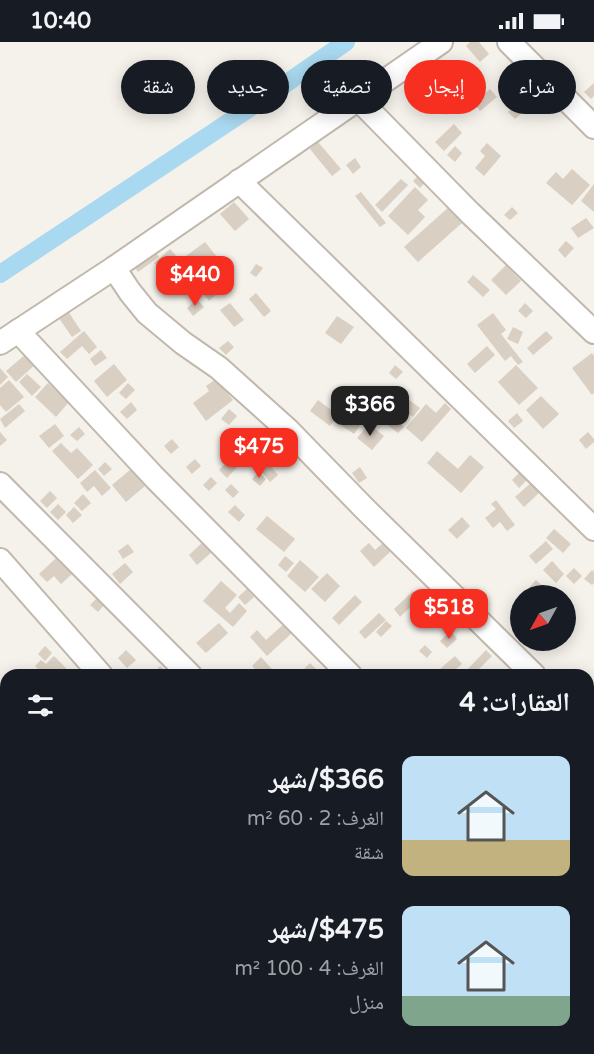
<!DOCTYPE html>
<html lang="ar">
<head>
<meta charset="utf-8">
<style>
	:root { --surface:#171b24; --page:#242831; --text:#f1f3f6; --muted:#9ea1a6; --accent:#f62f21 }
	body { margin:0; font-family:"Varela Round","Noto Naskh Arabic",sans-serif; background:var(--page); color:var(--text); direction:rtl; height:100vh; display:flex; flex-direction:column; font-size:22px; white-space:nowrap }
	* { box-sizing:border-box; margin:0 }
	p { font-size:20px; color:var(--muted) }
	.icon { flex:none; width:33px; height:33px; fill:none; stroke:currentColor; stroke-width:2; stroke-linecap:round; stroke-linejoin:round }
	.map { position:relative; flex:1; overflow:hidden; direction:ltr }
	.panel { position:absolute; left:0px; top:627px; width:594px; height:386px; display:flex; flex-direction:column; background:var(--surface); border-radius:18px 18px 0 0; box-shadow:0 3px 15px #0003; direction:rtl }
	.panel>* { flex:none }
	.top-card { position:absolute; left:18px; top:18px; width:558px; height:54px; direction:rtl; display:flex; gap:12px }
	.needle { width:39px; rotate:230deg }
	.controls { position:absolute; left:510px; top:543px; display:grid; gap:12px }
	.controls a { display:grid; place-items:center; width:66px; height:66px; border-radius:50%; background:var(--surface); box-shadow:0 3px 15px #0003; font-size:30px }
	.price { position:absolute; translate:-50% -51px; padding:0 14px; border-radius:12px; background:var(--accent); color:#fff; font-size:20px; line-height:39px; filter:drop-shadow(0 2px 3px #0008) }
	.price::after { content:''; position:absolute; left:50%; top:36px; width:18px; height:14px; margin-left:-9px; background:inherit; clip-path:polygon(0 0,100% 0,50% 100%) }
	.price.selected { background:#222; color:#fff }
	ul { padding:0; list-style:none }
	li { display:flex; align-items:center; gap:18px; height:150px; padding:0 24px }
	li span { display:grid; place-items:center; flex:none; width:168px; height:120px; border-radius:12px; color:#555 }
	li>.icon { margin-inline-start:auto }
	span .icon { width:72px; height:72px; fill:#fffc; stroke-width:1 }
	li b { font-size:26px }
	h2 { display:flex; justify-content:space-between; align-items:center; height:72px; padding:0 24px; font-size:26px }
	.chip { padding:0 21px; border-radius:27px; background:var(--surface); box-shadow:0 3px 15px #0003; font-size:21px; line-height:54px }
	.chip.selected { background:var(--accent); color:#fff }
	.status { display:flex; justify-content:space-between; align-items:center; height:42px; padding:0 30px; background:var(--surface); direction:ltr }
	.status svg { height:16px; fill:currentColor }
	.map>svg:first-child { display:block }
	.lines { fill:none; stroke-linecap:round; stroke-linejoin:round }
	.canal { stroke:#a9d9f0; stroke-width:18 }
	.building { fill:#dacfc3 }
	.minor-casing { stroke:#c1b8ad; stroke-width:26 }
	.minor { stroke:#fff; stroke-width:22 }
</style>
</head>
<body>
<div class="status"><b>10:40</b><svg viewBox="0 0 49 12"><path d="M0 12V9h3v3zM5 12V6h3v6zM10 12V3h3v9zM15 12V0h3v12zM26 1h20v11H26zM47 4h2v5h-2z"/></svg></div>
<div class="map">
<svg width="594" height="1012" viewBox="0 0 594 1012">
	<rect width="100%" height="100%" fill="#f5f1eb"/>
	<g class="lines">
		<polyline class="canal" points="0,232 265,56 346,0"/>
	</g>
	<g class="building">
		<polygon points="470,0 479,0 489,12 480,20 466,4"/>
		<polygon points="594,41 594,54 591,57 584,50"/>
		<polygon points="475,46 482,54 490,47 497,55 480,69 467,52"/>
		<polygon points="440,52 453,65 446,73 432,60"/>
		<polygon points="517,62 523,70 515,77 508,70"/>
		<polygon points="454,82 462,91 444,109 435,100"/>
		<polygon points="318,100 341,127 332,134 310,107"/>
		<polygon points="487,101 501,114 484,134 475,126 485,114 480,109"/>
		<polygon points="455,104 462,111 455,120 447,113"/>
		<polygon points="355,116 361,125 353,132 346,123"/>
		<polygon points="572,127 590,143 572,163 546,141 556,130 563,137"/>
		<polygon points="424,128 430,135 420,146 413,139"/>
		<polygon points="401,137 408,143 382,170 375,163"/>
		<polygon points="594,142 594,170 581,159"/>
		<polygon points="415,145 428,158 418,168 425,175 408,193 388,174"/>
		<polygon points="361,150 386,181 380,185 355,154"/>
		<polygon points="234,160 249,177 235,189 220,172"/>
		<polygon points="449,165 463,180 418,220 404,205"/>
		<polygon points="512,165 518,171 510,178 504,173"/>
		<polygon points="586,176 594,186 578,196 571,186"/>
		<polygon points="566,199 574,206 565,216 558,208"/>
		<polygon points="205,200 234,236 226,242 218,231 207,240 186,214"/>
		<polygon points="150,202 159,215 138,230 129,217"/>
		<polygon points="170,207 177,215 161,229 154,221"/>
		<polygon points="256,222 263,226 256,235 250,231"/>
		<polygon points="506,223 521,239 506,253 491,238"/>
		<polygon points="170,232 176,240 163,250 157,242"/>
		<polygon points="473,233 490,248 483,255 467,240"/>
		<polygon points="211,244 218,251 209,259 203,251"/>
		<polygon points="256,251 271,269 264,275 249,257"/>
		<polygon points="197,257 204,265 193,274 187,266"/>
		<polygon points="230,261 244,278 234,285 220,268"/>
		<polygon points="525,261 533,269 526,276 518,269"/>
		<polygon points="66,266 81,289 72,295 56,272"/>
		<polygon points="493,271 506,288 501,292 523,320 518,323 511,314 505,319 477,283"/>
		<polygon points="337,274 354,285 341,302 325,291"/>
		<polygon points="513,285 523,290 518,302 507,297"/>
		<polygon points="84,289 97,305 89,312 82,304 67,317 60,310"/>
		<polygon points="546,289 553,296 533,313 527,306"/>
		<polygon points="228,299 234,305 226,313 219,306"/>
		<polygon points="487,304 495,313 475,331 467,322"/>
		<polygon points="101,308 107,316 95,324 90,317"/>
		<polygon points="592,311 594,314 594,351 592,353 572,326"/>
		<polygon points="26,312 36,322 16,340 6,329"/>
		<polygon points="114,322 127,338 107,355 94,339"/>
		<polygon points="395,323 403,330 396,337 389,331"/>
		<polygon points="516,323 538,346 519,363 498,340"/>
		<polygon points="0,326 8,335 0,343"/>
		<polygon points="27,332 41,345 32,354 19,340"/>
		<polygon points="216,337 233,358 206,379 193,361 209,349 206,344"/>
		<polygon points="9,338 24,355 6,370 0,363 0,346"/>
		<polygon points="48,341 69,360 56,375 35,355"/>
		<polygon points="128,341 135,348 126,357 119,351"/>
		<polygon points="386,350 395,358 373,380 357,363 363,357 371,365"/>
		<polygon points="541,354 559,372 543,387 526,368"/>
		<polygon points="405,355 420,366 413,375 398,364"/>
		<polygon points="318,358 338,373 330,384 310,369"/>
		<polygon points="131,360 137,368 127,377 120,370"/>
		<polygon points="445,361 451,367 422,400 406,386 426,362 436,371"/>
		<polygon points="19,362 25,369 5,386 0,377"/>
		<polygon points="229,367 237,374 229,383 221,377"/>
		<polygon points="355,367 366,375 354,392 342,384"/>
		<polygon points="517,371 523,379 514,386 508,379"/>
		<polygon points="392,375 404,385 398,391 386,382"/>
		<polygon points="55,382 64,394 49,406 39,394"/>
		<polygon points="369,382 384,394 372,408 357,396"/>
		<polygon points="79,385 85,392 77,399 70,393"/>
		<polygon points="0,390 7,398 0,404"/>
		<polygon points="588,390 594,397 594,400 586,407 579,398"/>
		<polygon points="172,397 179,405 171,412 164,404"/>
		<polygon points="61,401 71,411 77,406 93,423 78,437 52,409"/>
		<polygon points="437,409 458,427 470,413 484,425 461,451 427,421"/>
		<polygon points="256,411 264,418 256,425 249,417"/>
		<polygon points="195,417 201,424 192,432 186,425"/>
		<polygon points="229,418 237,425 227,436 219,428"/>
		<polygon points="105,420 112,427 104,434 98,427"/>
		<polygon points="268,421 278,433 270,440 260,428"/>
		<polygon points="360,425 367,436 359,441 352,431"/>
		<polygon points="131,427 145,444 126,460 112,443"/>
		<polygon points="95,428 111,446 102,454 94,444 87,450 80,441"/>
		<polygon points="521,429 529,436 519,446 512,438"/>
		<polygon points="259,430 266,437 260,444 252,437"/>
		<polygon points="211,435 217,441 209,449 203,443"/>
		<polygon points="532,440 540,450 524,465 515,455"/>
		<polygon points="231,442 239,450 233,456 225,448"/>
		<polygon points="50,449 57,456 47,466 40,459"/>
		<polygon points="83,452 91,461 82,469 74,461"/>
		<polygon points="496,458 515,483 507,489 500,480 493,486 485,476 496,467 491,462"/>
		<polygon points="58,462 66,470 58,478 50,470"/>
		<polygon points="235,463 245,473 239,480 228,470"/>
		<polygon points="74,465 82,473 73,481 66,473"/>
		<polygon points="267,474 295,497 284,510 256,487"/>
		<polygon points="462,475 470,484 457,497 448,488"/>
		<polygon points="554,487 571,502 563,511 546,496"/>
		<polygon points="204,499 213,509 197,523 189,513"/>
		<polygon points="546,499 553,507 536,522 529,514"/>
		<polygon points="369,501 375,508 383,501 391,509 374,525 360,509"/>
		<polygon points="128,502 134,510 123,517 118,509"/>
		<polygon points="66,507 81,524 61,542 54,534 47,540 39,532"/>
		<polygon points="285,514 294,521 286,530 278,523"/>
		<polygon points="300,518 319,535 305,550 287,534"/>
		<polygon points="552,519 564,532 556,541 543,528"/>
		<polygon points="125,521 133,530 120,542 112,532"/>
		<polygon points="574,526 582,534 574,542 566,534"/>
		<polygon points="592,528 594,530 594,541 592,543 584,537"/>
		<polygon points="327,531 340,544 325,560 311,547"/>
		<polygon points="536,538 543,544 536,552 529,546"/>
		<polygon points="221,539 237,553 225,566 230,571 239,561 247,569 233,585 203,559"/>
		<polygon points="247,547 254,555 245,563 238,555"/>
		<polygon points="413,549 420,556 400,575 394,567"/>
		<polygon points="355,553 362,560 339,583 332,576"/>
		<polygon points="99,554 106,561 98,570 90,563"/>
		<polygon points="379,571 386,578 365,597 359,590"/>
		<polygon points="386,579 392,584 381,595 376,590"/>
		<polygon points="286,580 294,589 267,614 250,595 257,588 266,598"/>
		<polygon points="219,581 228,591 206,611 196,601"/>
		<polygon points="451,589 457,597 447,606 440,599"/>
		<polygon points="425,603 432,610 427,616 419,609"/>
		<polygon points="45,604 52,611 45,619 38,612"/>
		<polygon points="126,608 136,618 127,626 118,616"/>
		<polygon points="486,608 492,614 473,633 468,633 465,630"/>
		<polygon points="54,614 67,627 61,633 44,633 35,624 41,618 46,622"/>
		<polygon points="455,614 462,622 449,633 445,633 440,627"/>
		<polygon points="261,615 272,627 266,633 261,633 252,624"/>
		<polygon points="310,621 317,628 312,633 306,633 302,629"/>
		<polygon points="160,624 170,633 156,633 153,631"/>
		<polygon points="6,745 6,760 0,766 0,750"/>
		<polygon points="0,909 6,916 0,923"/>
		<polygon points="594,917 594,942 588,936 588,918 590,921"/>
		<polygon points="6,920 6,932 0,925"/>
		<polygon points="594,951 594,975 588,968 588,956"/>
		<polygon points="0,953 6,960 6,975 0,980"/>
		<polygon points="18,1006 23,1006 29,1012 15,1012 14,1010"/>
		<polygon points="234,1006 249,1006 251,1009 246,1012 232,1012 230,1009"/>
		<polygon points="382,1006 405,1008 409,1006 414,1012 376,1012"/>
		<polygon points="527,1006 578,1006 583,1012 525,1012 523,1010"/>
	</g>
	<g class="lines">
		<defs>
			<g id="minor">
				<polyline points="509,0 594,85"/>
				<polyline points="357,56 470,171 594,290"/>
				<polyline points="239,139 594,487"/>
				<polyline points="114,226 130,250 147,271 183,301 219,326 288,388 365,467 534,633"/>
				<polyline points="18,289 155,436 350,633"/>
				<polyline points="0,301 114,226 441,0"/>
				<polyline points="0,442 190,633"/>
				<polyline points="0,518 101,633"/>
				<polyline points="588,685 594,691"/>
				<polyline points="0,706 6,712"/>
				<polyline points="0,804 6,810"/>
				<polyline points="588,871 594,877"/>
				<polyline points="70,1006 71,1012"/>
				<polyline points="202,1006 207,1012"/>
				<polyline points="290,1006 296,1012"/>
				<polyline points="431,1006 435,1012"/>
				<polyline points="578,1006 584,1012"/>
			</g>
		</defs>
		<use href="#minor" class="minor-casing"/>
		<use href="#minor" class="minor"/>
	</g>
</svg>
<div class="controls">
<a><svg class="needle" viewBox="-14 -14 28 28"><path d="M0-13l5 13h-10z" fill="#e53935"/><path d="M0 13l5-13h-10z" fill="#9ea1a6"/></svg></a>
</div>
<b class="price" style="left:195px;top:265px">$440</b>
<b class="price selected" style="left:370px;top:395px">$366</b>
<b class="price" style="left:259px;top:437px">$475</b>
<b class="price" style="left:449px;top:598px">$518</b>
<div class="top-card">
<a class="chip">شراء</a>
<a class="chip selected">إيجار</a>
<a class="chip">تصفية</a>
<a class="chip">جديد</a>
<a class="chip">شقة</a>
</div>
<section class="panel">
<h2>العقارات: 4<svg class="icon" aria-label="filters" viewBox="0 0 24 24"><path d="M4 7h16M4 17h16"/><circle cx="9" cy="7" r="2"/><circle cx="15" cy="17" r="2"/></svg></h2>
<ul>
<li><span style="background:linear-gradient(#bfe0f5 70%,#c2b280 0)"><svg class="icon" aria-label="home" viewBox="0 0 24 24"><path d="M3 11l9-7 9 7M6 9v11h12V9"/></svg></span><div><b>$366/شهر</b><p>الغرف: 2 · 60 m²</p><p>شقة</p></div></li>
<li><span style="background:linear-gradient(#bfe0f5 75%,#7fa58c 0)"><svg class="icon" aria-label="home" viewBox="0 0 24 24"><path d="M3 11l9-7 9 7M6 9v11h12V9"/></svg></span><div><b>$475/شهر</b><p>الغرف: 4 · 100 m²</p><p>منزل</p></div></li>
</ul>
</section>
</div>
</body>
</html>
